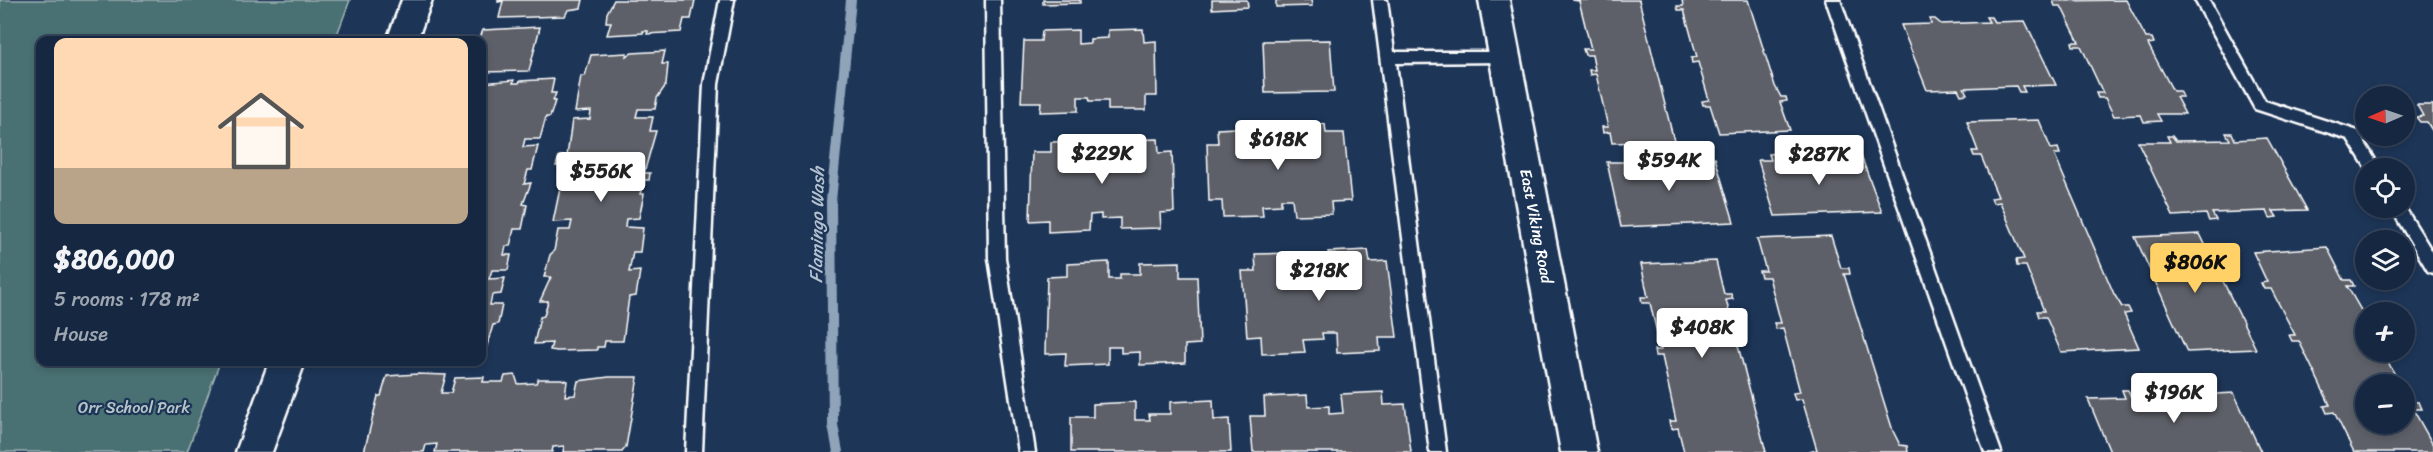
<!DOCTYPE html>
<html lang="en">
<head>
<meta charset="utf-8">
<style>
	:root { --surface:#162841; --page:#1f3048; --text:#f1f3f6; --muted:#9ea6b1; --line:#35445a; --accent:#ffd166 }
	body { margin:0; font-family:Sriracha,sans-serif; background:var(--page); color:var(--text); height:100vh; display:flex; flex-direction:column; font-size:22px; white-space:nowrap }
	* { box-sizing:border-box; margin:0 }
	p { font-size:20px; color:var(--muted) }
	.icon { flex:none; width:33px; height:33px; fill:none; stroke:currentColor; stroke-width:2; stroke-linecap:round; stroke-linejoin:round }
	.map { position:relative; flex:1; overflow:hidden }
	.drawer { position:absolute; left:36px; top:36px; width:450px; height:330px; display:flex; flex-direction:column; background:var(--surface); border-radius:12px; box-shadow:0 3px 9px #0003,0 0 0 2px var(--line) }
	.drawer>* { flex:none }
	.needle { width:39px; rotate:268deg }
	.controls { position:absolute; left:2355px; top:86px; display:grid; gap:12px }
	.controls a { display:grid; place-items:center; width:60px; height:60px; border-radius:50%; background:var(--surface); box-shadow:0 3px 9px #0003,0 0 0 2px var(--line); font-size:30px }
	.price { position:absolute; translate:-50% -51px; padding:0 14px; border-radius:6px; background:#fff; color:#222; font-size:20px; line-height:39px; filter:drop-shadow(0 2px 3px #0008) }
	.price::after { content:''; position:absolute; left:50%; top:36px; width:18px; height:14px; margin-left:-9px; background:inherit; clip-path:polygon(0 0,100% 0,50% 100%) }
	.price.selected { background:var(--accent); color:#111 }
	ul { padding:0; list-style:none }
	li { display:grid; align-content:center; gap:12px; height:318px; padding:0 18px }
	li span { display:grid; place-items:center; height:186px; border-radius:12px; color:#555 }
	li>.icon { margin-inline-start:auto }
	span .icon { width:108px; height:108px; fill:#fffc; stroke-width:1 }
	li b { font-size:26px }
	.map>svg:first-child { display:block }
	.green { fill:#496f72; stroke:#a4b7b8; stroke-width:1.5 }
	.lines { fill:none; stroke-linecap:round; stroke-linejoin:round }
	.stream { stroke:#8fa4b9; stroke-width:10 }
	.building { fill:#5d6168; stroke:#fff; stroke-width:1.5 }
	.service-casing { stroke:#fff; stroke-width:5 }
	.tertiary-casing { stroke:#fff; stroke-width:5 }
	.service { fill:#1d3557; fill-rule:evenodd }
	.tertiary { fill:#1d3557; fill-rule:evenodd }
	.labels { text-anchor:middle; stroke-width:4.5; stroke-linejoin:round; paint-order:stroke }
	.street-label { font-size:16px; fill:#fff; stroke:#1d3557 }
	.park-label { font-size:16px; fill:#b6c5c7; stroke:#1d3557 }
	.water-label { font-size:18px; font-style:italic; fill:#b4c2d0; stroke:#1d3557 }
</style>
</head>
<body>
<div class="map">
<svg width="2433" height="452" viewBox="0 0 2433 452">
	<rect width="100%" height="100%" fill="#1d3557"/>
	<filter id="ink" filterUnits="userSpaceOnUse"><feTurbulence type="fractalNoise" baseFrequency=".0167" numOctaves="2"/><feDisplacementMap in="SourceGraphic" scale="12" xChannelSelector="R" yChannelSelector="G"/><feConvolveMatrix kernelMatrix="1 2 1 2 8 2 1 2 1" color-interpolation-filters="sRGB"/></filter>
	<g filter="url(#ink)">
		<polygon class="green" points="0,0 350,0 335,40 40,40 40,362 220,362 187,452 0,452"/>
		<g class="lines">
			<polyline class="stream" points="838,452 833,425 831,201 851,0"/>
		</g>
		<g class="building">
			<polygon points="498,0 583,0 581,8 568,10 565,16 499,18 503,1 498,2"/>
			<polygon points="695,0 691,19 684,19 681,32 647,34 648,31 643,31 643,33 607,35 611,22 606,22 607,13 614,0"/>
			<polygon points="1043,0 1080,0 1080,3 1043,4"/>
			<polygon points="1212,0 1247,0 1248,7 1212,9"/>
			<polygon points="1276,0 1311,0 1312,6 1276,7"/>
			<polygon points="1572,0 1639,0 1674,141 1612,143 1610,132 1603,133 1602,127 1608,127 1596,74 1590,75 1589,70 1595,70 1592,55 1585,55 1583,49 1591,49 1579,1"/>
			<polygon points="1682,0 1748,0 1775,86 1781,97 1786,97 1787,101 1780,102 1790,130 1719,133 1710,105 1703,105 1702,101 1709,100 1698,62 1692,63 1691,58 1697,57 1684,10 1678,10 1677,6 1683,6"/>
			<polygon points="2126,0 2146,38 2152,38 2154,43 2148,44 2173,91 2180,91 2183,97 2176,97 2185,114 2157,114 2161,121 2144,122 2141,115 2114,116 2105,98 2098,98 2096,93 2103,93 2081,46 2073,46 2072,42 2079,42 2061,6 2055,6 2053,1"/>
			<polygon points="1986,17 1991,17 1994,22 2025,21 2056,85 2022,86 2025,92 2019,92 2016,86 1964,88 1967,94 1961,95 1958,89 1927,90 1901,25 1931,24 1930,19 1935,19 1941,24 1989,22"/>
			<polygon points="540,27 529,71 482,72 482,40 479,40 483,30"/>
			<polygon points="1143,29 1144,42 1156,41 1157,96 1146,96 1146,110 1108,110 1108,101 1090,101 1089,97 1078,97 1078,111 1040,112 1041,102 1021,102 1024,41 1041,41 1042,31 1078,30 1078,44 1090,43 1090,39 1108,38 1108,30"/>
			<polygon points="1330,40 1334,92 1265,93 1263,41"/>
			<polygon points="665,51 662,64 668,64 666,85 657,98 655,109 638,109 636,117 653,117 650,131 656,131 644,173 650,173 649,180 644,180 640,194 644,194 639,218 626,219 625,227 643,228 640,252 633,252 629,272 640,271 636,296 629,297 623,341 605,341 604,347 597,347 597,350 557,351 550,350 552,343 534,344 540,317 544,316 548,301 540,301 551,277 544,277 550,255 554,251 558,230 570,230 572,221 553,222 562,179 558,179 561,166 556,166 559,156 567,156 572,120 590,119 591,111 575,112 581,76 585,76 591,55 627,53 626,56 632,53"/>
			<polygon points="554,79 551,93 556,93 553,101 555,101 550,117 546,117 540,139 525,139 523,147 538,146 532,170 528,170 524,184 531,183 523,204 527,205 522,229 514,229 510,246 506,246 504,255 511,255 508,270 492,270 489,279 505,278 501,294 492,295 490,305 502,305 498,324 493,325 486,349 482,349 482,83 514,80 513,83 519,83 520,81"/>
			<polygon points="2417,105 2433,105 2433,132 2427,122 2420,122 2416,117 2423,116"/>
			<polygon points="2039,120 2051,149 2058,148 2060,154 2054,154 2114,294 2122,307 2128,307 2131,313 2124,314 2139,348 2061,352 2046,317 2039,317 2037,311 2044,311 2026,266 2017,266 2016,260 2024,259 2000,202 1993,203 1991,198 1998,197 1981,156 1974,156 1972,151 1978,151 1967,122"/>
			<polygon points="1325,124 1326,133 1344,133 1351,201 1331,202 1332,214 1294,215 1292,199 1281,199 1281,205 1262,206 1263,216 1223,217 1222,201 1209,201 1207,143 1218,143 1217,129 1256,127 1256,136 1275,136 1275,140 1287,141 1287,126"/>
			<polygon points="2226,133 2232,133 2235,140 2267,138 2307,210 2273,211 2277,217 2270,218 2267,211 2212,213 2216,220 2209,221 2206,214 2173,216 2138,142 2170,142 2167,136 2172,136 2176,141 2230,140"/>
			<polygon points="1158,139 1159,153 1172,152 1174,212 1160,213 1161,228 1120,229 1120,218 1101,219 1101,214 1090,215 1089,230 1048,232 1048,220 1030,221 1032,152 1051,152 1051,142 1089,141 1089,155 1101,155 1101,149 1120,149 1121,140"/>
			<polygon points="1839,151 1846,151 1848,157 1861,156 1882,212 1775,216 1758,160 1771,160 1769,154 1775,153 1778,160 1841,157"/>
			<polygon points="1687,153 1693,153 1694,159 1715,158 1734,222 1621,227 1607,162 1628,162 1626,156 1632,155 1634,162 1688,160"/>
			<polygon points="2200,234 2256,349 2187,352 2135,237"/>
			<polygon points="1831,236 1841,268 1849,268 1850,274 1844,274 1893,431 1900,445 1907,446 1908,452 1809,452 1817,450 1802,399 1795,400 1793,393 1800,392 1783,328 1776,329 1774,323 1781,323 1769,277 1761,277 1759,271 1766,271 1757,239"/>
			<polygon points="2327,247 2344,280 2351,280 2354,286 2347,286 2366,319 2366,351 2382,351 2400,384 2366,384 2366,423 2404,423 2404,392 2410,402 2419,402 2422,409 2413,409 2433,445 2433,452 2354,452 2334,412 2327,413 2324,406 2330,405 2299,341 2292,341 2289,335 2295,335 2271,289 2264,289 2261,283 2267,282 2253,252"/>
			<polygon points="1368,250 1370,262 1387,261 1397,337 1379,337 1380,351 1337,353 1336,333 1322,333 1323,339 1303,340 1305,352 1262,354 1261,336 1247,337 1242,271 1256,271 1255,254 1296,253 1297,263 1315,262 1317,269 1330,268 1328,252"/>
			<polygon points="1716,261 1724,294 1731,294 1733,299 1726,300 1766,452 1684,452 1678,428 1671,429 1669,421 1676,421 1662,356 1655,356 1654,350 1661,350 1650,303 1642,303 1641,297 1648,297 1641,264"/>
			<polygon points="1109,262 1109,279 1120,279 1120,274 1140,274 1140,263 1180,262 1180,277 1197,277 1200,344 1185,345 1185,363 1140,365 1140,352 1121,353 1121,347 1108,347 1108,364 1065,366 1066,353 1045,354 1047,277 1067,276 1067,264"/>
			<polygon points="417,374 446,375 441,393 451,393 455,378 484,377 483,382 503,382 505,376 515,375 518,384 536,383 538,379 561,379 567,381 565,396 575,395 578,381 609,377 638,377 626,447 622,452 563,452 564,446 553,447 552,452 435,452 437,444 426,445 424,452 364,452 378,396 381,396 387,376"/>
			<polygon points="2188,387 2193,387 2198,395 2234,393 2261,452 2110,452 2088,399 2125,398 2122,390 2128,390 2131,397 2191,395"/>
			<polygon points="1383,392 1384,405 1405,404 1411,452 1253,452 1250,416 1265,416 1264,397 1307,395 1308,407 1329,406 1329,414 1343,413 1341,394"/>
			<polygon points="1213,400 1214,420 1229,419 1231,452 1071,452 1071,417 1093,417 1093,404 1135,402 1135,420 1150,420 1149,414 1170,414 1170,402"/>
		</g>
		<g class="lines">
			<defs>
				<g id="service">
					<polygon points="720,0 734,0 718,84 702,452 686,452 704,84"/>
					<polygon points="986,0 1000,0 1005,258 1035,452 1019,452 989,258"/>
					<polygon points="1373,0 1387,0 1394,52 1505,52 1512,57 1505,62 1396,63 1446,452 1430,452"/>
					<polygon points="1826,0 1840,0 2001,452 1985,452"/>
					<polygon points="2195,0 2209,0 2265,101 2358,131 2380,168 2366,168 2348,139 2255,109"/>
					<polygon points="2404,206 2433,253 2433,273 2428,271 2390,207"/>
				</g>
				<g id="tertiary">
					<polygon points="402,0 432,0 417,40 387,40"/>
					<polygon points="1479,0 1509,0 1597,452 1561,452"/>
					<polygon points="269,362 305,362 272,452 236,452"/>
				</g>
			</defs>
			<use href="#service" class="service-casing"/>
			<use href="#tertiary" class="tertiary-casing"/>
			<use href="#service" class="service"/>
			<use href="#tertiary" class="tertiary"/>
		</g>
	</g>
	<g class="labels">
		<g class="street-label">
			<text transform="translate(1537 226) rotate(79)" y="6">East Viking Road</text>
		</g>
		<g class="park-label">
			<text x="134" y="413">Orr School Park</text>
		</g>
		<g class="water-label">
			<text transform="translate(817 225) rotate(-89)" y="6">Flamingo Wash</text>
		</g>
	</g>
</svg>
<div class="controls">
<a><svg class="needle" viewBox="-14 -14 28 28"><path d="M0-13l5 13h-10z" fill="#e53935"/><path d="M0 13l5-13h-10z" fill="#9ea6b1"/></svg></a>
<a><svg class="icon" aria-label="locate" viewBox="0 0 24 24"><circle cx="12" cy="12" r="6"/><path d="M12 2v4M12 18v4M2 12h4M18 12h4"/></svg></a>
<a><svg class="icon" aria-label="layers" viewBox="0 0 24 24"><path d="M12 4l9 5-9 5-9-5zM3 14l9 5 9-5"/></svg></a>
<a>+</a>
<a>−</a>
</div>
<b class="price" style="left:1278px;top:171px">$618K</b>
<b class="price" style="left:1102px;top:185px">$229K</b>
<b class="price" style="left:1819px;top:186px">$287K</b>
<b class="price" style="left:1669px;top:192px">$594K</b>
<b class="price" style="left:601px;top:203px">$556K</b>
<b class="price selected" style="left:2195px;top:294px">$806K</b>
<b class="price" style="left:1319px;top:302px">$218K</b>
<b class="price" style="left:1702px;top:359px">$408K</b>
<b class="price" style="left:2174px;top:424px">$196K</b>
<section class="drawer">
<ul>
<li><span style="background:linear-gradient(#ffd9b3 70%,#b9a48a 0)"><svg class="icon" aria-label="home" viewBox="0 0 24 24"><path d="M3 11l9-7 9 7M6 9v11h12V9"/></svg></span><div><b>$806,000</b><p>5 rooms · 178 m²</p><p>House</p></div></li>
</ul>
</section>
</div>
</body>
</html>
